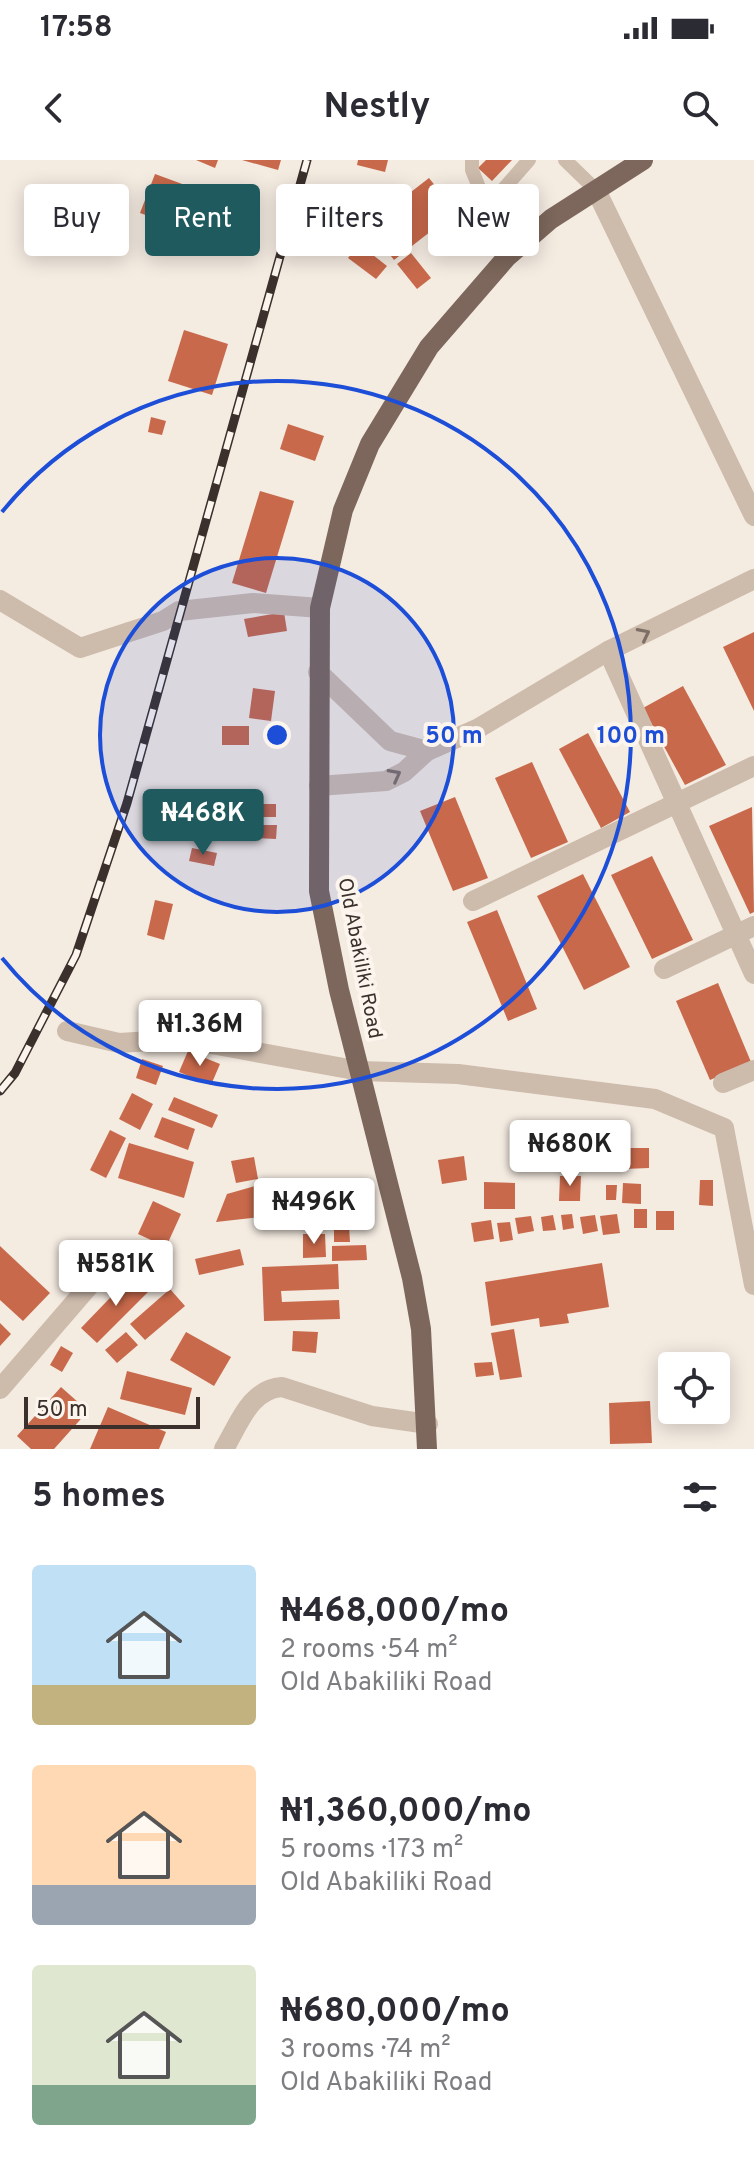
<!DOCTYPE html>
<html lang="en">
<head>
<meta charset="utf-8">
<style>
	:root { --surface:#fff; --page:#f7f7f7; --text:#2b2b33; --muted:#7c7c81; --accent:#1f5a5e }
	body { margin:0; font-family:Overpass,sans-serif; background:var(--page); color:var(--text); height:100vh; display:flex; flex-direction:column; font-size:30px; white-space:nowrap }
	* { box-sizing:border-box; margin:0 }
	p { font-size:26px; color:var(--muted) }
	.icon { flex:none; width:44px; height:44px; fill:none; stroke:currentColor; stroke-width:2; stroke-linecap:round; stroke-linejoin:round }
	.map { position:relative; height:1289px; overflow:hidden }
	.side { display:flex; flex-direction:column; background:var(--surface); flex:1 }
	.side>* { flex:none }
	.banner { position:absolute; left:24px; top:24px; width:706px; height:72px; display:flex; gap:16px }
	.fabs { position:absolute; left:658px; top:1192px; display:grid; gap:16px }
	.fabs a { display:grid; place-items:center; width:72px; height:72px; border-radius:8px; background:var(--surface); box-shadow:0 4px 20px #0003; font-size:40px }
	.scale { position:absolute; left:24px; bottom:20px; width:176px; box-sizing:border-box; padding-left:8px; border:4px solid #3b302b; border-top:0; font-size:22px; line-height:28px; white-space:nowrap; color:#3b302b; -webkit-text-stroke:6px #fbf5ee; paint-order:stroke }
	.price { position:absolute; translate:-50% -68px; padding:0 18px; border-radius:8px; background:#fff; color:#222; font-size:26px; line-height:52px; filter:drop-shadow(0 2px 4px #0008) }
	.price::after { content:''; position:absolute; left:50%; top:48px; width:24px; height:18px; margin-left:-12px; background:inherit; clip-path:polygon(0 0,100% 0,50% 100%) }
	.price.selected { background:var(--accent); color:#fff }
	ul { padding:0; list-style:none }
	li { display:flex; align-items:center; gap:24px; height:200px; padding:0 32px }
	li span { display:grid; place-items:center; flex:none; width:224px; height:160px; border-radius:8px; color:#555 }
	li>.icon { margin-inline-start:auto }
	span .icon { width:96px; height:96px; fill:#fffc; stroke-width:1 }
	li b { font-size:34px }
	h2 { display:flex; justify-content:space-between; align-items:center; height:96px; padding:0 32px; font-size:34px }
	.chip { padding:0 28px; border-radius:8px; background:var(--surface); box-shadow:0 4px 20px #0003; font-size:28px; line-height:72px }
	.chip.selected { background:var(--accent); color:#fff }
	.status { display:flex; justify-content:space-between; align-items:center; height:56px; padding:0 40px; background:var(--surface); direction:ltr }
	.status svg { height:22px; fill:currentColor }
	header { display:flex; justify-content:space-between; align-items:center; height:104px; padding:0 32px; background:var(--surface); font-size:36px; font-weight:700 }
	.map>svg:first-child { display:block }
	.building { fill:#c8694b }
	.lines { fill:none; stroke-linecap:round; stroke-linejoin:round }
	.lane { stroke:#cdbbac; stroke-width:14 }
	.street { stroke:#cdbbac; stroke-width:20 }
	.primary { stroke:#7d675c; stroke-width:20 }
	.rail-casing { stroke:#3b302b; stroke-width:9 }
	.rail { stroke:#fbf5ee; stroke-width:6; stroke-dasharray:18; stroke-linecap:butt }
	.oneway { stroke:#7d6f65 }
	.ring { fill:none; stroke:#1d4ed8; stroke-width:4 }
	.labels { text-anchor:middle; stroke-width:8; stroke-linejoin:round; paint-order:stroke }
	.street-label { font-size:20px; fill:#3b302b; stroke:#fbf5ee }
	.centre { fill:#1d4ed8; stroke:#fbf5ee; stroke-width:4 }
	.ring-label { font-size:24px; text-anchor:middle; font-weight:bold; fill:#1d4ed8; stroke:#fbf5ee; stroke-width:8; stroke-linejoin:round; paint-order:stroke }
</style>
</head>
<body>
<div class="status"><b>17:58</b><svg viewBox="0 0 49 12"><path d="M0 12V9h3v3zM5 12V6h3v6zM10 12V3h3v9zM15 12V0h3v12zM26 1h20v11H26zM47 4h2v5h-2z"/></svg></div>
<header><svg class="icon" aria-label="back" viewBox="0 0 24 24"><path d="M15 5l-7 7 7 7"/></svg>Nestly<svg class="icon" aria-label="search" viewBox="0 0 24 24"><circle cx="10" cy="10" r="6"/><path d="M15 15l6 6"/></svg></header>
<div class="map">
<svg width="754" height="1289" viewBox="0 0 754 1289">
	<rect width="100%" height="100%" fill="#f4ebe1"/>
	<g class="building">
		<polygon points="196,0 218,0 215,8"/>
		<polygon points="242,0 281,0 278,10"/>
		<polygon points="358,0 388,0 385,12 357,5"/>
		<polygon points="486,0 512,0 492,21 478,8"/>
		<polygon points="155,14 215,36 201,75 140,53"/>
		<polygon points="429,18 465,63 444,80 435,68 394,100 364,61 376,51 380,56"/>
		<polygon points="354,24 369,28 361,58 346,54"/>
		<polygon points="359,84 387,106 376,119 348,98"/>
		<polygon points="411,93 431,118 417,129 397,104"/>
		<polygon points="184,170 228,184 212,235 168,221"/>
		<polygon points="151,257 166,261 162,275 148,272"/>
		<polygon points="288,264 324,276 315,301 280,289"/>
		<polygon points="260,331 294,341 266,433 232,423"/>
		<polygon points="284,452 287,471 248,477 244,459"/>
		<polygon points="754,472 754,551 723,487"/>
		<polygon points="683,526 726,605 685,625 643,548"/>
		<polygon points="253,528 275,531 271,561 249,558"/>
		<rect x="222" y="566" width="27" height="19"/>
		<polygon points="588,573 630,652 601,668 559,589"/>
		<polygon points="532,602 568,682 531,698 495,618"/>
		<polygon points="455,637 488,718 453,731 420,651"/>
		<rect x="223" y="642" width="27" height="38"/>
		<polygon points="262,644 276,644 276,657 261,657"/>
		<polygon points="752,647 754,752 750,754 709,666"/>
		<polygon points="194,656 219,657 219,676 194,676"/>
		<polygon points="255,665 277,665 276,679 255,678"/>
		<polygon points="192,688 217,693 214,706 189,701"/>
		<polygon points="652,696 693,780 652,799 611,715"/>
		<polygon points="583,714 630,807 584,830 537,736"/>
		<polygon points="155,740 173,744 164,780 147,775"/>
		<polygon points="497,750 537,849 508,861 467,762"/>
		<polygon points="718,823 751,902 710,920 676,841"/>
		<polygon points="188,891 220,904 211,925 179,912"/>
		<polygon points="142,899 163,906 156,925 136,918"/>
		<polygon points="132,933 153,944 140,970 119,959"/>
		<polygon points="174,937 218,955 212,968 168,950"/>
		<polygon points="162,957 195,969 188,990 154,977"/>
		<polygon points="110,970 126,978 106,1018 90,1010"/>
		<polygon points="129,983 194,1002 184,1038 118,1018"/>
		<polygon points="624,988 649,988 649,1008 624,1009"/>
		<polygon points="606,990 621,990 621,1008 606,1009"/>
		<polygon points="464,996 467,1020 442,1024 438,1000"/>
		<polygon points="254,997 258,1019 236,1023 231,1001"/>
		<polygon points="560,1016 581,1016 580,1041 559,1041"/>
		<polygon points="700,1020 713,1020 713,1046 699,1045"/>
		<polygon points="484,1022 515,1023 515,1049 484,1049"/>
		<polygon points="623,1023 641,1024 641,1044 622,1043"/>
		<polygon points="259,1025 269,1056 216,1062 227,1034"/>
		<polygon points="606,1025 617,1025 616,1040 606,1040"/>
		<polygon points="153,1041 181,1054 166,1087 138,1074"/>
		<rect x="634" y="1049" width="13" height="19"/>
		<rect x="656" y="1051" width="18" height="19"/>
		<polygon points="572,1054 574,1068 563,1070 561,1055"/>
		<polygon points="617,1054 620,1073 603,1075 600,1056"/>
		<polygon points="553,1055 556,1070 543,1071 541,1057"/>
		<polygon points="595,1055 598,1071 583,1074 580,1057"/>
		<polygon points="531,1056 534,1071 518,1074 515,1058"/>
		<polygon points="491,1060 494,1079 474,1082 471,1063"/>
		<polygon points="510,1062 513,1080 500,1082 497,1063"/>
		<polygon points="334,1066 349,1066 350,1082 334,1082"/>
		<polygon points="303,1074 325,1074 326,1097 303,1098"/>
		<polygon points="366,1085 367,1100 332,1101 332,1086"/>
		<polygon points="0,1086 50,1133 23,1161 0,1140"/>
		<polygon points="240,1089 244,1105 199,1115 195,1099"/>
		<polygon points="602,1103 609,1147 567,1154 569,1163 540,1167 539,1158 491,1166 485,1122"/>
		<polygon points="338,1104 339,1129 281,1131 282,1142 339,1140 340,1159 264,1161 262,1107"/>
		<polygon points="133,1114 150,1130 97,1183 81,1168"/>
		<polygon points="170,1129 185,1146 145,1180 130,1164"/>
		<polygon points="0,1163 11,1174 0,1186"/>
		<polygon points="514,1169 522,1217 500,1220 491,1173"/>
		<polygon points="293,1171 318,1172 316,1193 292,1191"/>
		<polygon points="126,1172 138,1185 117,1203 105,1190"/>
		<polygon points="186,1172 231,1197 214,1226 170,1200"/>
		<polygon points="61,1186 73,1193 62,1212 50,1205"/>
		<polygon points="492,1202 494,1215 476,1217 474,1203"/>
		<polygon points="127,1211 192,1228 185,1255 120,1239"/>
		<polygon points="61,1227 88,1251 54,1289 31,1289 17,1276"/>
		<polygon points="650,1241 652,1283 610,1284 609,1243"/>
		<polygon points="108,1247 166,1272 159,1289 90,1289"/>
	</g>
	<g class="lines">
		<g class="lane">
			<polyline points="472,0 472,10 507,97"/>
			<polyline points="565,0 596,30"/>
			<polyline points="486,49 529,0"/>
		</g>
		<g class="street">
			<polyline points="596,30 754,356"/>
			<polyline points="0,440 80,488 163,461 179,451 253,443 320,448"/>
			<polyline points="608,491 754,814"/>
			<polyline points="318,512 390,581 427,591"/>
			<polyline points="319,626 386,621 404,612 427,591 477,569 608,491 754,419"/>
			<polyline points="473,741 754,606"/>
			<polyline points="664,809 754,766"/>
			<polyline points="67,871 119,883 184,879 360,911 458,914 655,939 724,968 754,1125"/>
			<polyline points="723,923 754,910"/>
			<polyline points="0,1229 113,1098"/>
			<path d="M224 1289C239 1264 250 1229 282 1227L372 1256 428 1264"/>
		</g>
		<polyline class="primary" points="427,1289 421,1169 412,1118 339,830 319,731 320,448 343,350 370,284 429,187 507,97 551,59 643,0"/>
		<defs>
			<polyline id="rail" points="0,931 15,913 76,795 127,643 307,0"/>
		</defs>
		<use href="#rail" class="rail-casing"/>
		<use href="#rail" class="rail"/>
	</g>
	<defs><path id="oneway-chevron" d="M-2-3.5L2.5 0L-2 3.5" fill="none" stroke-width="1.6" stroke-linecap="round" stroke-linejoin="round" transform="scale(2)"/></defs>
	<g class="oneway">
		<use href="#oneway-chevron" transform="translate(644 474) rotate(-27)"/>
		<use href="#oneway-chevron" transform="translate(395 615) rotate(-28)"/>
	</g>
	<circle cx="277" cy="575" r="177" fill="#1d4ed8" fill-opacity=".12"/>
	<g class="ring">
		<circle cx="277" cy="575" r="177"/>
		<path d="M2 352A354 354 0 1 1 2 798"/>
	</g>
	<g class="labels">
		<g class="street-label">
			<text transform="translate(361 798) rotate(79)" y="7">Old Abakiliki Road</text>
		</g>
	</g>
	<circle cx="277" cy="575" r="12" class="centre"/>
	<g class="ring-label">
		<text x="454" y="583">50 m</text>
		<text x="631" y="583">100 m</text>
	</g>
</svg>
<div class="fabs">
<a><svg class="icon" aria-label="locate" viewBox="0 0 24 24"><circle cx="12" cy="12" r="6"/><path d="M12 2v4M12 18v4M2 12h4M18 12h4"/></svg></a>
</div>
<div class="scale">50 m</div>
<b class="price selected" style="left:203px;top:697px">₦468K</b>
<b class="price" style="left:200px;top:908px">₦1.36M</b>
<b class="price" style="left:570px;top:1028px">₦680K</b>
<b class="price" style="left:314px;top:1086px">₦496K</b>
<b class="price" style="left:116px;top:1148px">₦581K</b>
<div class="banner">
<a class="chip">Buy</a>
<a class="chip selected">Rent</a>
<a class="chip">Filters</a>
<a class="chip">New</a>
</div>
</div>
<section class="side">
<h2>5 homes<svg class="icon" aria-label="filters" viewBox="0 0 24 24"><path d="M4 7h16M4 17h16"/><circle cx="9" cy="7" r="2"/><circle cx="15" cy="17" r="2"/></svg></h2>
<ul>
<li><span style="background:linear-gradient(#bfe0f5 75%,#c2b280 0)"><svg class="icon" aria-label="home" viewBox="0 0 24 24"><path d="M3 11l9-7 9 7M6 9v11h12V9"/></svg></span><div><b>₦468,000/mo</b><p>2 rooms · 54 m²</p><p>Old Abakiliki Road</p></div></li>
<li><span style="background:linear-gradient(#ffd9b3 75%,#9aa5b1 0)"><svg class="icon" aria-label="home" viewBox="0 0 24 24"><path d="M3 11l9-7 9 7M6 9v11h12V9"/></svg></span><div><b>₦1,360,000/mo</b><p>5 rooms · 173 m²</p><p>Old Abakiliki Road</p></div></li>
<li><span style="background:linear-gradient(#dfe7d0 75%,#7fa58c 0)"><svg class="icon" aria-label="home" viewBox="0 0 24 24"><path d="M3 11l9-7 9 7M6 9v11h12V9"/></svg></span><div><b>₦680,000/mo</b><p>3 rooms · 74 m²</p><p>Old Abakiliki Road</p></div></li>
</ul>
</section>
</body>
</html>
